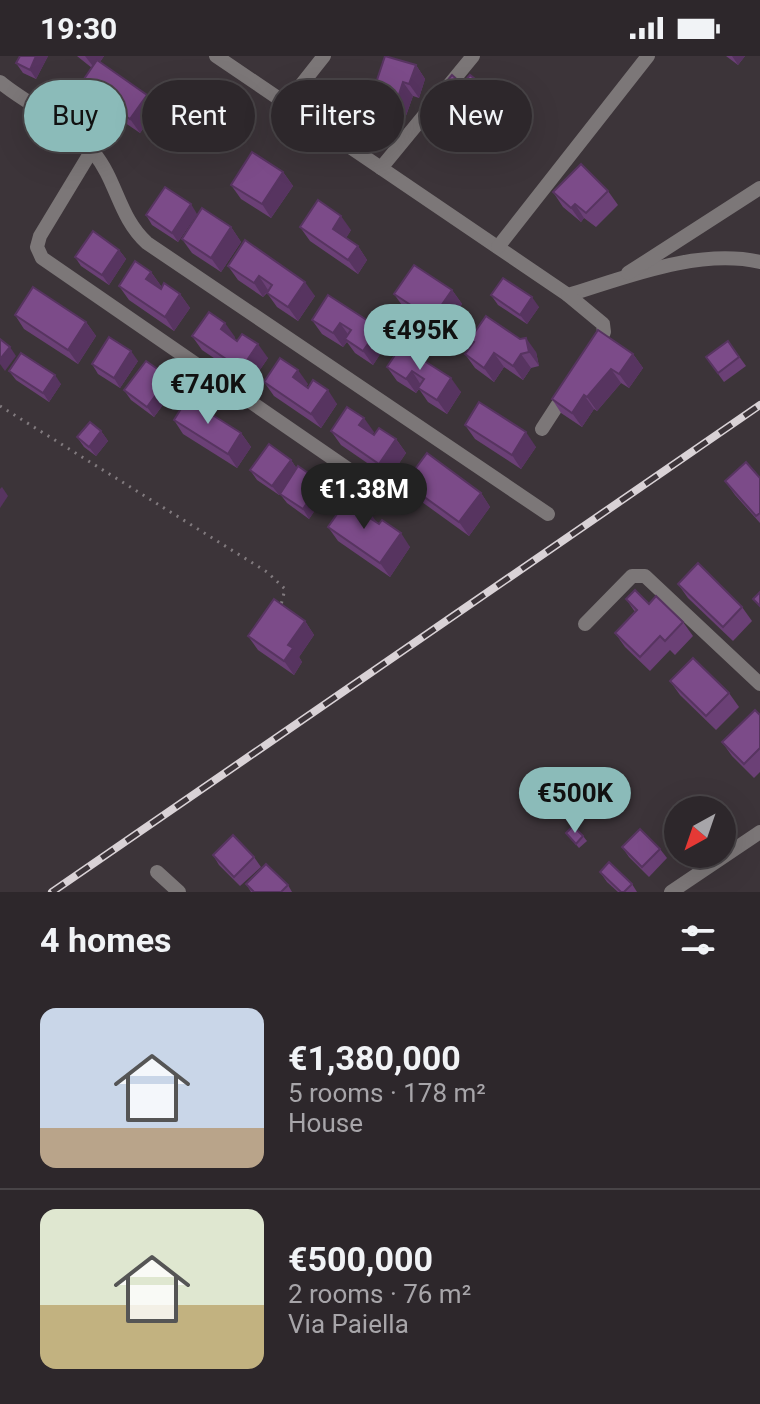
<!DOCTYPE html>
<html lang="en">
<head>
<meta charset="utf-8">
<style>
	:root { --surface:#2d272b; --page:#352f33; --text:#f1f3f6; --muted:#a7a5a9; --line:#484447; --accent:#8bbbb9 }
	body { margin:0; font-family:Roboto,sans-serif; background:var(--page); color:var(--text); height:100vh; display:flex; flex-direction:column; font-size:30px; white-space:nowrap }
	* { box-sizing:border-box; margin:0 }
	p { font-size:26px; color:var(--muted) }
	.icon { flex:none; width:44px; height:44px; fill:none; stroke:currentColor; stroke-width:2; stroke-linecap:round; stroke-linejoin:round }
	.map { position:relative; height:836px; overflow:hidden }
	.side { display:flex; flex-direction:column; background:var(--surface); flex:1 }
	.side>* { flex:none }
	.guide { position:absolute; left:24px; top:24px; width:712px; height:72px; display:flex; gap:16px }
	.needle { width:52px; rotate:220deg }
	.tools { position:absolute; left:664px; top:740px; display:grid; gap:16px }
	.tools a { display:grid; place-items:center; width:72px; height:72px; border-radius:50%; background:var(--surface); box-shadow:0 8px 32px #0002,0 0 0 2px var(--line); font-size:40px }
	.price { position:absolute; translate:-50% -68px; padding:0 18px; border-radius:28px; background:var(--accent); color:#111; font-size:26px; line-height:52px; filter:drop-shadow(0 2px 4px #0008) }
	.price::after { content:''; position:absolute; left:50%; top:48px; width:24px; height:18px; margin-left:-12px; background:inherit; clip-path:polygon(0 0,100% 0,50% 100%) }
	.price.active { background:#222; color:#fff }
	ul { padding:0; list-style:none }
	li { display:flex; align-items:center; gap:24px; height:200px; padding:0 40px }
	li+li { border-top:2px solid var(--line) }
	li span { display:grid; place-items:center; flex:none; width:224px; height:160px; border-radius:16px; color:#555 }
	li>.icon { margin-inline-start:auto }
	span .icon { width:96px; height:96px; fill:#fffc; stroke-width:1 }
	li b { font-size:34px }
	h2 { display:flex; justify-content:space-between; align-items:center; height:96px; padding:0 40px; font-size:34px }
	.tag { padding:0 28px; border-radius:36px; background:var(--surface); box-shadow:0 8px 32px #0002,0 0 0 2px var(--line); font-size:28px; line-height:72px }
	.tag.active { background:var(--accent); color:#111 }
	.status { display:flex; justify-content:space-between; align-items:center; height:56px; padding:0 40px; background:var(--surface); direction:ltr }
	.status svg { height:22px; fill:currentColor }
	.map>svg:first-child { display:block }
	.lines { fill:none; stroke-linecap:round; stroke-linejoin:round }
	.path { stroke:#817a7e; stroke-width:3; stroke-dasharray:2 6; stroke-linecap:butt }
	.street { stroke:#7c7778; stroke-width:14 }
	.rail-casing { stroke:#d9d2d6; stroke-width:8 }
	.rail { stroke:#3c3439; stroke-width:5; stroke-dasharray:15; stroke-linecap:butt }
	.wall { fill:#6b4076 }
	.shaded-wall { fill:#573460 }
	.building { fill:#7c4b89; stroke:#573460; stroke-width:2 }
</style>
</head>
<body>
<div class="status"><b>19:30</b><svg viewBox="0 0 49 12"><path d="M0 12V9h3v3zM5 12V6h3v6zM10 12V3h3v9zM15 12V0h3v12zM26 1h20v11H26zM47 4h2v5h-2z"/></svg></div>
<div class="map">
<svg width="760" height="836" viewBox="0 0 760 836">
	<rect width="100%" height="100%" fill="#3c3439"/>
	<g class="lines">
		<polyline class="path" points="0,350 267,516 285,533 281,549"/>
		<g class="street">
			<path d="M216 0 568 239C627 221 698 192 760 206"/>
			<path d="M0 26C30 51 70 66 94 97 117 125 119 162 147 187L548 458"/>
			<polyline points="286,48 324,0"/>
			<polyline points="92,94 40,180 37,191 42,202 351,415"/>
			<polyline points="381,112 473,0"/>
			<polyline points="498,191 648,0"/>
			<polyline points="628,217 760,132"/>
			<polyline points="568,239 603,268 604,276 595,292"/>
			<polyline points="542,373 566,336"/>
			<polyline points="585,568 632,520 645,520 760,628"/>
			<polyline points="157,816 179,836"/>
			<polyline points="671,836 760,776"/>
		</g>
		<defs>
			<polyline id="rail" points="52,836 760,349"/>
		</defs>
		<use href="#rail" class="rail-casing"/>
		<use href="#rail" class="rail"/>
	</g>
	<g class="wall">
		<polygon points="48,0 36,23 23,17 16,7"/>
		<polygon points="77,0 104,0 100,6 157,53 140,77 90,43 80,29 92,12"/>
		<polygon points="726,0 745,0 738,9"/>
		<polygon points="416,9 425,23 419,42 413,40 403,68 379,59 370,45"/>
		<polygon points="462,28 505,54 485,78 478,72 467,85 438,61 428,47"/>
		<polygon points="283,116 293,130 271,162 241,143 231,129"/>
		<polygon points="608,135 618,149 596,171 584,162 581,166 563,151 553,136"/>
		<polygon points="197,158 178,186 152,169 146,159"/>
		<polygon points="231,171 241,186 221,216 192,197 182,183"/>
		<polygon points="300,171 351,174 346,182 358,190 367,204 358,218 310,185"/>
		<polygon points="119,194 126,203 109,229 81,210 75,201"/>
		<polygon points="228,210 315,240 298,265 277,251 267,237 263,241 238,224"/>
		<polygon points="151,216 161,230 160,232 180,238 190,252 174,275 129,244 119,230"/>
		<polygon points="452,234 462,248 442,277 404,252 394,238"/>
		<polygon points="491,239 539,251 527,268 498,249"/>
		<polygon points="15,259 86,266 96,280 78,308 24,273"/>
		<polygon points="312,264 379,272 388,286 373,309 355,297 347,286 343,291 322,278"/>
		<polygon points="192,280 235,281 234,282 237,285 268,302 251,327 202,294"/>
		<polygon points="470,283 536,296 539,310 531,312 523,324 504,311 494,326 475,312 465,298 473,287"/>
		<polygon points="728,285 746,310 724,326 706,301"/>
		<polygon points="401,290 461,336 447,358 428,346 419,333 416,337 397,325 387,311"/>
		<polygon points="633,298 643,312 629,332 621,327 597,355 594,353 582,371 561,357 552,343"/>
		<polygon points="138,305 120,332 98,318 92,308"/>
		<polygon points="9,315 61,328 49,346 16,324"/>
		<polygon points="264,326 308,328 306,330 337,348 321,372 274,340"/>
		<polygon points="176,331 154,361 131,344 124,334"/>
		<polygon points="174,364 241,377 251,391 237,412 183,378"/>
		<polygon points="465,369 536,391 521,413 475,383"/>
		<polygon points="101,375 108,385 96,400 84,391 77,381"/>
		<polygon points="331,375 374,376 372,378 374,379 396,383 406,397 389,422 341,389"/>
		<polygon points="291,404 297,413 328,435 309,463 287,447 280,438 282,435 279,439 257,424 250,414"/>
		<polygon points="760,422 760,467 735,439 725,425"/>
		<polygon points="405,427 481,437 490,451 469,480 415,441"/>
		<polygon points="377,468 410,491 390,521 338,485 328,471"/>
		<polygon points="678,528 742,551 752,565 733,585 688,542"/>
		<polygon points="626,543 649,548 683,566 693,580 675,599 670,594 650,615 625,591 615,577 635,556"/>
		<polygon points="305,565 314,579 299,601 302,606 294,619 258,594 248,580"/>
		<polygon points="670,625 729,637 739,651 716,674 680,639"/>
		<polygon points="760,659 760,716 754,722 732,700 722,686"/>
		<polygon points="566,777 583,780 587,785 579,792"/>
		<polygon points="622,791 660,793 667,802 649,821 629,801"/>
		<polygon points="213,799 254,801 261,811 240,830 219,809"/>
		<polygon points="600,816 632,828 637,836 618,836 607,826"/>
		<polygon points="246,828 288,829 292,836 251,836"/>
	</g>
	<g class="shaded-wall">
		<polygon points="36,0 48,0 36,23 30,14"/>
		<polygon points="85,0 104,0 95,13"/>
		<polygon points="732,0 745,0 738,9"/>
		<polygon points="416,9 425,23 419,42 409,28"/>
		<polygon points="403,26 413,40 403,68 394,54"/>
		<polygon points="147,39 157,53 140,77 130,63"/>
		<polygon points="496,40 505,54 485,78 475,64"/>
		<polygon points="468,58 478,72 467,85 457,71"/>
		<polygon points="283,116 293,130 271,162 262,148"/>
		<polygon points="191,148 197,158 178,186 172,177"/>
		<polygon points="575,148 584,162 581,166 571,152"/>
		<polygon points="341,160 351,174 343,187 333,173"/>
		<polygon points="231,171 241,186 221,216 211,202"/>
		<polygon points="358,190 367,204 358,218 348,204"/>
		<polygon points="119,194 126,203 109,229 102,219"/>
		<polygon points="151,216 161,230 156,237 146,223"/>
		<polygon points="259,220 268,234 263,241 254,227"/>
		<polygon points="305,226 315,240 298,265 288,251"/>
		<polygon points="452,234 462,248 442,277 432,263"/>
		<polygon points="180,238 190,252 174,275 165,261"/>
		<polygon points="532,241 539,251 527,268 520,259"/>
		<polygon points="86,266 96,280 78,308 68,294"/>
		<polygon points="225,267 235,281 231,287 221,273"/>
		<polygon points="340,267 350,281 345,283 347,286 343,291 333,277"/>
		<polygon points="379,272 388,286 373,309 363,295"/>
		<polygon points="526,282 536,296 539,310 529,296"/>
		<polygon points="258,288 268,302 251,327 241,313"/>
		<polygon points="10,291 16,300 5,315 0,308 0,303"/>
		<polygon points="131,295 138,305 120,332 114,322"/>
		<polygon points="494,297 504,311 494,326 484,312"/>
		<polygon points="521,298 531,312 523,324 513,310"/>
		<polygon points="633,298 643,312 629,332 619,318"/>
		<polygon points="611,313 621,327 597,355 587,341"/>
		<polygon points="298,314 308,328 303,335 293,321"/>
		<polygon points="412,315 421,329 416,337 406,323"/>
		<polygon points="55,319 61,328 49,346 43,337"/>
		<polygon points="169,321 176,331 154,361 147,351"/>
		<polygon points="451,322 461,336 447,358 437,344"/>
		<polygon points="328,334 337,348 321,372 311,358"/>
		<polygon points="584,339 594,353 582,371 572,357"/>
		<polygon points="364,362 374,376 369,383 359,369"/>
		<polygon points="101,375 108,385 96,400 89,391"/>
		<polygon points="526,376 536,391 521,413 512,399"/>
		<polygon points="241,377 251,391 237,412 228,398"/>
		<polygon points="396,383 406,397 389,422 379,408"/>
		<polygon points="291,404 297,413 279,439 272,430"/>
		<polygon points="321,426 328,435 309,463 303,453"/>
		<polygon points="2,431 8,440 0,452 0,433"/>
		<polygon points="481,437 490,451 469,480 459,466"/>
		<polygon points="368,454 378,468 365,459"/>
		<polygon points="401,477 410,491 390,521 380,507"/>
		<polygon points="305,565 314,579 299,601 302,606 294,619 284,605 288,589"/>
	</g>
	<g class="building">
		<polygon points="20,0 36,0 30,14 16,7"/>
		<polygon points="385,0 416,9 409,28 403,26 394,54 370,45"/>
		<polygon points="97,4 147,39 130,63 80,29"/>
		<polygon points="452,19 462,28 470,19 496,40 475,64 468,58 457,71 428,47"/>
		<polygon points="252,96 283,116 262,148 231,129"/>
		<polygon points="581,108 608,135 586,157 575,148 571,152 553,136"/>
		<polygon points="165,131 191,148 172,177 146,159"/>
		<polygon points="318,144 341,160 333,173 358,190 348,204 300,171"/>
		<polygon points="202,152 231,171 211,202 182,183"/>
		<polygon points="93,175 119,194 102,219 75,201"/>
		<polygon points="245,184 305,226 288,251 267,237 272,229 259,220 254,227 228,210"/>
		<polygon points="135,205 151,216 146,223 161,233 164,227 180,238 165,261 119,230"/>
		<polygon points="414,209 452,234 432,263 394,238"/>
		<polygon points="503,222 532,241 520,259 491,239"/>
		<polygon points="33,231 86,266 68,294 15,259"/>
		<polygon points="328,239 379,272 363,295 345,283 351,274 340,267 333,277 312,264"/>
		<polygon points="209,256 225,267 221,273 237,285 242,278 258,288 241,313 192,280"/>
		<polygon points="486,260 520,283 526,282 529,296 521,298 513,310 494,297 484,312 465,298 474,286 470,283"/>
		<polygon points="598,274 633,298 619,318 611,313 587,341 584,339 572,357 552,343"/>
		<polygon points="109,281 131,295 114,322 92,308"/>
		<polygon points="0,283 10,291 0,303"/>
		<polygon points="728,285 739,301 718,317 706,301"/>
		<polygon points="401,290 451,322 437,344 418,332 424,323 412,315 406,323 387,311"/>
		<polygon points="21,297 55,319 43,337 9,315"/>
		<polygon points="280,302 298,314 293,321 308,332 313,324 328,334 311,358 264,326"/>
		<polygon points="146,305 169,321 147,351 124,334"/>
		<polygon points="187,343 241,377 228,398 174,364"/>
		<polygon points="479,346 526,376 512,399 465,369"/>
		<polygon points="347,351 364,362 359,369 374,379 379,372 396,383 379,408 331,375"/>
		<polygon points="90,366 101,375 89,391 77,381"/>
		<polygon points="269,388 291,404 272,430 250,414"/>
		<polygon points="427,397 481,437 459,466 405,427"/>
		<polygon points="746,406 760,422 760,457 756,460 725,425"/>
		<polygon points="298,410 321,426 303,453 280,438"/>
		<polygon points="349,441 368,454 365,459 379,468 382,464 401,477 380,507 328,471"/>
		<polygon points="698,507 742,551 723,571 678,528"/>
		<polygon points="635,534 649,548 656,540 683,566 665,585 660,580 640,601 615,577 637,554 626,543"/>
		<polygon points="760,536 760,550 753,543"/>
		<polygon points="274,543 305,565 288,589 293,592 284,605 248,580"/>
		<polygon points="693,602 729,637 706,660 670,625"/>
		<polygon points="755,654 760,659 760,692 744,708 722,686"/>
		<polygon points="573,770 583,780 576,788 566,777"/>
		<polygon points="640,773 660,793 642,811 622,791"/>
		<polygon points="233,779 254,801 234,821 213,799"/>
		<polygon points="609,806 632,828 624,836 621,836 600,816"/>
		<polygon points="266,808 288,829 281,836 254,836 246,828"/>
	</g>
</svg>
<div class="tools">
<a><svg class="needle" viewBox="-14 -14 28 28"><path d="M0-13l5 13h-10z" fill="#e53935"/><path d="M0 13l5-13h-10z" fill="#a7a5a9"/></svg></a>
</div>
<b class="price" style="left:420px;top:316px">€495K</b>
<b class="price" style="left:208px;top:370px">€740K</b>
<b class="price active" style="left:364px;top:475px">€1.38M</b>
<b class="price" style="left:575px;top:779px">€500K</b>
<div class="guide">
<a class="tag active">Buy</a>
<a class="tag">Rent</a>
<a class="tag">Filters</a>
<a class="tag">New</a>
</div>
</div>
<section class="side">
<h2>4 homes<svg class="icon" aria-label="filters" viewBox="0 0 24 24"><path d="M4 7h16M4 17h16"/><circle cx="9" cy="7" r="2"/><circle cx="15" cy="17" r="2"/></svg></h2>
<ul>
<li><span style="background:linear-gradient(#c9d6e8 75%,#b9a48a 0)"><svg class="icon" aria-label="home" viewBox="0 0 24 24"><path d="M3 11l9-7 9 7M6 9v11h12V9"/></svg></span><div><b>€1,380,000</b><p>5 rooms · 178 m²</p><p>House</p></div></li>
<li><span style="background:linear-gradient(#dfe7d0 60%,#c2b280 0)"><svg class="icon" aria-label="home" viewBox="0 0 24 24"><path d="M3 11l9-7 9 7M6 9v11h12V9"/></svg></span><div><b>€500,000</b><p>2 rooms · 76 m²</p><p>Via Paiella</p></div></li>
</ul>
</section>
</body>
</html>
